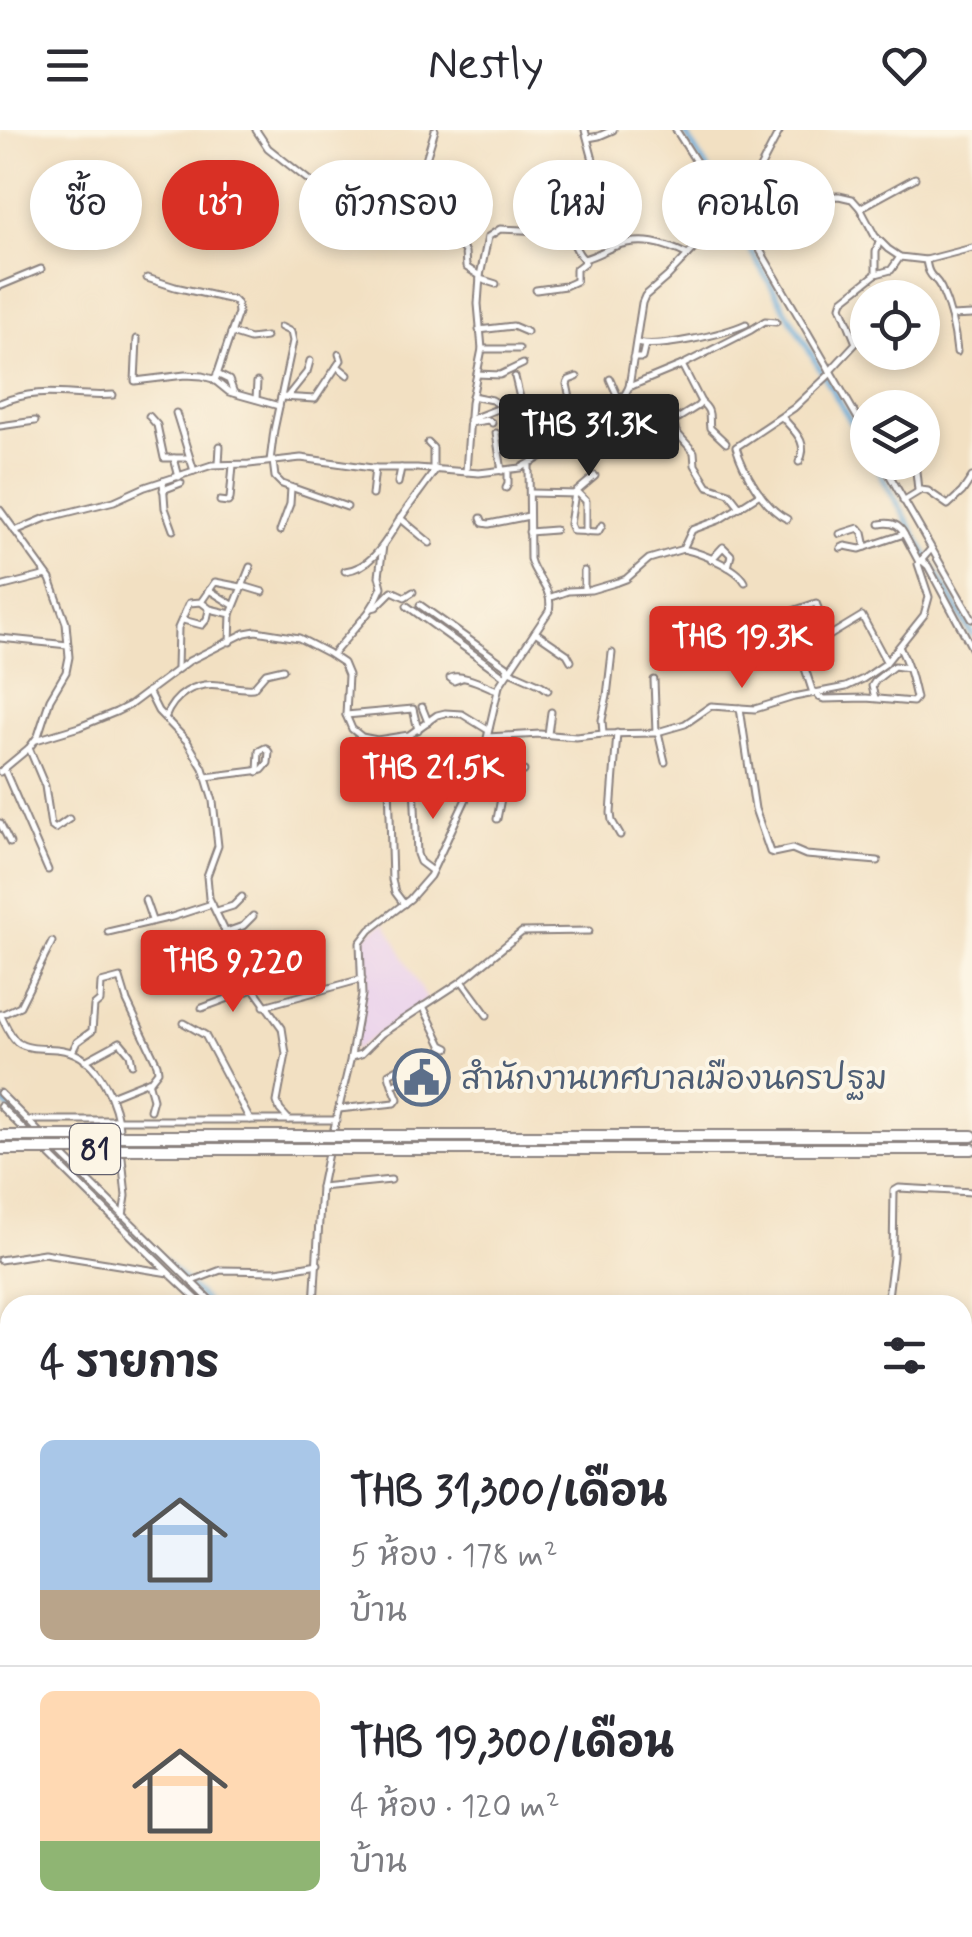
<!DOCTYPE html>
<html lang="th">
<head>
<meta charset="utf-8">
<style>
	:root { --surface:#fff; --page:#f7f7f7; --text:#2b2b33; --muted:#7c7c81; --line:#e1e1e2; --accent:#d93025 }
	body { margin:0; font-family:Mynerve,"Playpen Sans Thai",sans-serif; background:var(--page); color:var(--text); height:100vh; display:flex; flex-direction:column; font-size:38px; white-space:nowrap }
	* { box-sizing:border-box; margin:0 }
	p { font-size:32px; color:var(--muted) }
	.icon { flex:none; width:55px; height:55px; fill:none; stroke:currentColor; stroke-width:2; stroke-linecap:round; stroke-linejoin:round }
	.map { position:relative; flex:1; overflow:hidden }
	.panel { position:absolute; left:0px; top:1165px; width:972px; height:642px; display:flex; flex-direction:column; background:var(--surface); border-radius:30px 30px 0 0; box-shadow:0 5px 15px #0003 }
	.panel>* { flex:none }
	.guide { position:absolute; left:30px; top:30px; width:912px; height:90px; display:flex; gap:20px }
	.tools { position:absolute; left:850px; top:150px; display:grid; gap:20px }
	.tools a { display:grid; place-items:center; width:90px; height:90px; border-radius:50%; background:var(--surface); box-shadow:0 5px 15px #0003; font-size:50px }
	.price { position:absolute; translate:-50% -85px; padding:0 22px; border-radius:10px; background:var(--accent); color:#fff; font-size:32px; line-height:65px; filter:drop-shadow(0 2px 5px #0008) }
	.price::after { content:''; position:absolute; left:50%; top:60px; width:30px; height:22px; margin-left:-15px; background:inherit; clip-path:polygon(0 0,100% 0,50% 100%) }
	.price.active { background:#222; color:#fff }
	ul { padding:0; list-style:none }
	li { display:flex; align-items:center; gap:30px; height:250px; padding:0 40px }
	li+li { border-top:2px solid var(--line) }
	li span { display:grid; place-items:center; flex:none; width:280px; height:200px; border-radius:15px; color:#555 }
	li>.icon { margin-inline-start:auto }
	span .icon { width:120px; height:120px; fill:#fffc; stroke-width:1 }
	li b { font-size:42px }
	h2 { display:flex; justify-content:space-between; align-items:center; height:120px; padding:0 40px; font-size:42px }
	.pill { padding:0 35px; border-radius:45px; background:var(--surface); box-shadow:0 5px 15px #0003; font-size:35px; line-height:90px }
	.pill.active { background:var(--accent); color:#fff }
	header { display:flex; justify-content:space-between; align-items:center; height:130px; padding:0 40px; background:var(--surface); font-size:45px; font-weight:600 }
	.map>svg:first-child { display:block }
	.built { fill:#ead1ec }
	.lines { fill:none; stroke-linecap:round; stroke-linejoin:round }
	.canal { stroke:#64acdb; stroke-width:5 }
	.minor-casing { stroke:#8a817e; stroke-width:9 }
	.highway-casing { stroke:#8a817e; stroke-width:14 }
	.minor { stroke:#fff; stroke-width:5 }
	.highway { stroke:#fff; stroke-width:10 }
	.highway-bridge-casing { stroke:#8a817e; stroke-width:14; stroke-linecap:butt }
	.highway-bridge { stroke:#fff; stroke-width:10 }
	.labels { text-anchor:middle; stroke-width:8; stroke-linejoin:round; paint-order:stroke }
	.shield { fill:#fcf5e5; stroke:#63616e; stroke-width:2.5 }
	.shield-label { font-size:30px; font-weight:bold; fill:#22223b }
	.service-label { font-size:32px; fill:#4e5e75; stroke:#fcf5e5; text-anchor:start }
</style>
</head>
<body>
<header><svg class="icon" aria-label="menu" viewBox="0 0 24 24"><path d="M4 6h16M4 12h16M4 18h16"/></svg>Nestly<svg class="icon" aria-label="heart" viewBox="0 0 24 24"><path d="M12 20l-8-8c-3-5 5-10 8-4 3-6 11-1 8 4z"/></svg></header>
<div class="map">
<svg width="972" height="1807" viewBox="0 0 972 1807">
	<rect width="100%" height="100%" fill="#fcf5e5"/>
	<filter id="ink" filterUnits="userSpaceOnUse"><feTurbulence type="fractalNoise" baseFrequency=".01" numOctaves="2"/><feDisplacementMap in="SourceGraphic" scale="20" xChannelSelector="R" yChannelSelector="G"/><feConvolveMatrix kernelMatrix="1 2 1 2 8 2 1 2 1" color-interpolation-filters="sRGB"/></filter>
	<filter id="wash" filterUnits="userSpaceOnUse"><feTurbulence type="fractalNoise" baseFrequency=".0048" numOctaves="4" result="noise"/><feDisplacementMap in="SourceGraphic" scale="40" xChannelSelector="R" yChannelSelector="G"/><feGaussianBlur stdDeviation="2.25" result="paint"/><feColorMatrix in="noise" values="0 0 0 0 0 0 0 0 0 0 0 0 0 0 0 0 0 1.4 0 .05"/><feComposite in="paint" operator="in"/></filter>
	<g filter="url(#wash)">
		<rect width="100%" height="100%" fill="#f2e0c2"/>
		<polygon class="built" points="385,792 427,870 353,921 364,860 361,817 366,806"/>
		<g class="lines">
			<g class="canal">
				<polyline points="683,0 712,47 741,104 868,321"/>
				<polyline points="874,332 972,505"/>
				<polyline points="0,969 36,1005"/>
				<polyline points="51,1020 209,1175"/>
				<polyline points="0,1461 10,1465"/>
				<polyline points="387,1798 389,1807"/>
				<polyline points="835,1798 844,1807"/>
			</g>
		</g>
	</g>
	<g filter="url(#ink)">
		<g class="lines">
			<defs>
				<g id="minor">
					<polyline points="256,0 268,18 341,76 427,112 461,117 465,122 466,137 480,146"/>
					<polyline points="585,0 616,116"/>
					<polyline points="676,0 709,52 725,87"/>
					<polyline points="588,8 599,6 613,0"/>
					<polyline points="747,63 764,67 839,66 852,69 860,78 875,106 888,119 900,127 926,130 972,118"/>
					<polyline points="735,77 868,306"/>
					<polyline points="860,78 915,48"/>
					<polyline points="397,99 403,70 417,58 435,0"/>
					<path d="M926 130C929 150 934 144 941 158 950 178 955 200 957 222"/>
					<polyline points="876,144 876,122 879,112"/>
					<polyline points="147,148 175,157 233,170 237,174 238,183 215,251"/>
					<polyline points="480,149 496,154"/>
					<polyline points="0,156 41,139"/>
					<polyline points="536,160 565,156 576,151 576,139 585,132 584,129"/>
					<polyline points="951,186 972,185"/>
					<polyline points="479,200 513,196 527,202"/>
					<polyline points="231,203 250,209 266,207"/>
					<polyline points="137,209 135,251 185,245 202,246 213,249 229,262 279,276"/>
					<path d="M637 213C659 219 724 204 746 194"/>
					<polyline points="482,219 519,219"/>
					<polyline points="633,228 642,228 645,215"/>
					<polyline points="682,235 701,272 698,276 674,291 676,302 694,322 695,335 708,356 729,363 740,377"/>
					<polyline points="337,236 348,245"/>
					<polyline points="830,241 856,213 841,176 843,170 876,144 891,140 900,127"/>
					<polyline points="217,244 229,250 234,263"/>
					<polyline points="477,244 500,245 523,234"/>
					<polyline points="577,247 569,250 567,254 579,310"/>
					<polyline points="610,249 621,274"/>
					<polyline points="629,257 682,235 751,200 765,191 776,192"/>
					<polyline points="472,266 492,270 502,276"/>
					<polyline points="281,267 315,269 341,230 339,224"/>
					<polyline points="287,267 307,242 310,231"/>
					<polyline points="256,269 257,252"/>
					<path d="M701 272C713 282 708 287 710 298L726 313"/>
					<path d="M0 273C42 255 71 268 113 265"/>
					<polyline points="176,283 194,341"/>
					<polyline points="149,286 157,295 164,328 189,328"/>
					<path d="M782 287C794 301 810 313 799 332"/>
					<polyline points="469,290 518,271 520,268 515,247"/>
					<polyline points="469,293 488,290 492,293"/>
					<polyline points="0,296 35,291"/>
					<polyline points="496,303 502,341"/>
					<polyline points="524,304 526,316 534,331"/>
					<polyline points="582,310 589,331"/>
					<polyline points="428,313 433,318 433,338"/>
					<polyline points="500,320 513,316"/>
					<polyline points="174,328 179,347"/>
					<polyline points="270,331 274,300 293,211 291,202 281,197"/>
					<polyline points="273,331 275,347 282,354 347,377"/>
					<polyline points="882,332 972,489"/>
					<polyline points="915,332 918,360"/>
					<polyline points="219,334 220,316"/>
					<path d="M466 342 471 273 482 219 478 174 480 146 488 107 500 99 566 102C574 109 576 124 584 129 595 126 605 120 615 116 643 107 663 113 688 125"/>
					<polyline points="595,346 575,363 570,394 573,401 598,402 602,395"/>
					<polyline points="163,351 165,378 173,400"/>
					<polyline points="398,353 401,338"/>
					<polyline points="506,358 508,354 508,342"/>
					<polyline points="163,360 181,353"/>
					<polyline points="530,363 579,364 586,371 586,402"/>
					<polyline points="372,365 375,338"/>
					<polyline points="220,371 228,372 230,369 233,335"/>
					<polyline points="903,371 921,360 928,361 948,375 962,362 972,347"/>
					<polyline points="0,380 50,449 66,493 69,527 66,542 50,569 38,606 29,618 0,642"/>
					<polyline points="400,388 430,413"/>
					<polyline points="481,388 483,393 489,394 529,386"/>
					<path d="M787 389C764 378 743 341 736 317L794 278 831 243"/>
					<path d="M880 394C890 392 899 394 904 404"/>
					<polyline points="15,401 46,388 114,371 145,357 212,335 249,334 301,328 372,338 417,338 479,343 521,338 539,328 579,310 605,295 614,284 629,257 642,173 645,166 667,147 747,63 780,0"/>
					<polyline points="280,401 290,374 291,358"/>
					<polyline points="529,402 555,400"/>
					<polyline points="840,404 859,398 863,403 866,417"/>
					<polyline points="841,418 845,416 860,419 904,404 919,432"/>
					<path d="M683 419C701 423 737 437 745 452"/>
					<polyline points="711,430 723,417 731,425 728,437"/>
					<polyline points="921,430 928,436 972,518"/>
					<path d="M345 441C375 437 387 408 402 386 413 370 425 355 436 339"/>
					<polyline points="584,441 584,460"/>
					<polyline points="243,456 263,462"/>
					<polyline points="0,457 47,445"/>
					<polyline points="209,460 233,475"/>
					<polyline points="551,467 568,461 591,460 618,452 626,449 649,429 683,419 692,400 719,390 760,364"/>
					<polyline points="201,472 210,479 231,484 230,512"/>
					<polyline points="420,475 509,538"/>
					<polyline points="407,476 504,546"/>
					<polyline points="372,478 376,477 392,461 405,467 413,462"/>
					<polyline points="231,484 250,437"/>
					<polyline points="183,490 202,495 207,489 209,480"/>
					<polyline points="535,502 567,524 571,531"/>
					<polyline points="0,508 68,515"/>
					<polyline points="332,525 368,483 376,470 382,457 379,446 383,416"/>
					<polyline points="177,538 178,498 189,473 201,472 215,452 241,457"/>
					<polyline points="507,540 541,555 548,560"/>
					<path d="M462 548 454 551 450 548C461 543 484 555 497 560"/>
					<polyline points="654,550 656,603"/>
					<polyline points="148,561 158,581 187,611 203,638 213,671 218,716 207,746 209,768 251,855 282,898 286,924 277,972 280,980 289,990"/>
					<path d="M815 562 819 567 824 569 866 568 913 572 916 568C912 551 908 532 899 517"/>
					<polyline points="813,563 787,483 816,473 829,506 862,486 886,531"/>
					<polyline points="875,568 872,556 876,550 894,536 908,538"/>
					<polyline points="422,577 428,592"/>
					<polyline points="740,578 755,679 770,722 773,723 792,719 806,725 878,731"/>
					<polyline points="346,585 413,579 418,600"/>
					<path d="M165 588C174 565 194 552 219 555 231 556 241 559 253 558L266 543 283 539"/>
					<polyline points="658,602 665,632"/>
					<polyline points="617,603 611,683 612,691 620,705"/>
					<polyline points="548,604 551,582"/>
					<polyline points="603,604 602,590 607,566 612,523"/>
					<polyline points="488,607 540,604 576,607 603,604 654,603 685,594 711,576 755,579 794,567 846,557 863,549 885,534 924,485 929,467 918,434 931,419"/>
					<polyline points="36,610 79,597 116,582 130,575 189,531 245,503 256,501 299,508 328,523 343,533 348,545 346,585 352,599 362,607 377,610 409,605 437,585 445,583 462,584 488,600"/>
					<polyline points="29,618 45,656 51,696 55,699 69,689"/>
					<polyline points="388,637 389,653"/>
					<polyline points="4,639 48,740"/>
					<polyline points="258,642 259,621 265,618"/>
					<polyline points="206,647 262,640 268,633 269,622 266,618"/>
					<polyline points="475,648 504,653 497,689"/>
					<polyline points="414,652 417,724 420,732 432,741"/>
					<polyline points="504,653 511,642 524,641"/>
					<polyline points="0,693 10,713"/>
					<polyline points="145,770 152,790"/>
					<polyline points="404,774 395,762 392,750 389,653 453,651 471,658"/>
					<polyline points="217,781 233,776 242,767"/>
					<polyline points="108,802 172,787 212,774"/>
					<polyline points="226,802 243,796 253,786"/>
					<polyline points="462,851 487,885"/>
					<polyline points="264,876 362,849"/>
					<polyline points="423,876 442,915 448,918"/>
					<polyline points="202,878 253,859"/>
					<path d="M0 884C5 893 9 905 17 912 29 921 49 917 63 920 100 926 118 975 120 1007"/>
					<polyline points="1,885 20,876 52,812"/>
					<polyline points="184,893 205,905 250,990"/>
					<polyline points="72,922 77,912 92,901 94,876 100,871 101,853 120,848 127,871 157,934 158,941 151,950 111,966"/>
					<polyline points="351,927 361,924 381,904 462,851 522,802 589,801"/>
					<polyline points="85,931 120,912 130,924 132,934"/>
					<polyline points="148,951 153,969 150,980"/>
					<polyline points="0,963 42,1005"/>
					<polyline points="0,976 169,1143"/>
					<path d="M339 979 395 973 398 969C395 961 390 952 389 944L405 935 411 947 392 955"/>
					<polyline points="27,990 337,990"/>
					<path d="M332 1007 350 931 362 865 360 813 370 800 410 769 430 746 465 671 482 630 499 556 549 481C554 459 535 449 530 429L529 335"/>
					<polyline points="121,1018 126,1066 123,1086"/>
					<polyline points="57,1020 215,1175"/>
					<polyline points="321,1057 391,1050"/>
					<polyline points="0,1130 44,1123 169,1143 203,1175"/>
					<polyline points="192,1151 221,1140 277,1141 318,1134"/>
					<polyline points="314,1175 321,1057 329,1018"/>
					<polyline points="887,1175 893,1127 894,1061 899,1058 972,1062"/>
					<polyline points="962,1208 972,1209"/>
					<polyline points="962,1237 972,1238"/>
					<polyline points="962,1260 972,1262"/>
					<polyline points="962,1284 972,1285"/>
					<polyline points="1,1292 10,1334"/>
					<polyline points="963,1309 972,1310"/>
					<polyline points="0,1341 10,1341"/>
					<polyline points="962,1447 972,1444"/>
					<polyline points="962,1489 972,1485"/>
					<polyline points="0,1544 10,1535"/>
					<polyline points="0,1588 10,1590"/>
					<polyline points="0,1697 10,1697"/>
					<polyline points="962,1721 972,1726"/>
					<polyline points="962,1764 972,1768"/>
					<polyline points="0,1791 4,1786 8,1757"/>
					<polyline points="962,1795 972,1779"/>
					<polyline points="266,1798 271,1807"/>
					<polyline points="395,1798 397,1807"/>
					<polyline points="513,1798 516,1807"/>
					<polyline points="584,1798 585,1807"/>
					<polyline points="647,1798 652,1807"/>
					<polyline points="755,1798 764,1803"/>
					<polyline points="815,1798 824,1803 832,1798"/>
					<polyline points="845,1798 855,1807"/>
					<polyline points="871,1798 871,1807"/>
					<polyline points="924,1798 943,1807"/>
					<polyline points="736,1803 743,1807"/>
					<polyline points="70,1804 93,1807"/>
					<polyline points="32,1807 33,1798"/>
					<polyline points="216,1807 223,1801 223,1798"/>
					<polyline points="353,1807 367,1803"/>
					<polyline points="956,1807 961,1798"/>
				</g>
				<g id="highway">
					<polyline points="190,1006 328,1006"/>
					<polyline points="338,1006 972,1006"/>
					<polyline points="191,1019 325,1019"/>
					<polyline points="335,1019 972,1019"/>
				</g>
			</defs>
			<use href="#minor" class="minor-casing"/>
			<use href="#highway" class="highway-casing"/>
			<use href="#minor" class="minor"/>
			<use href="#highway" class="highway"/>
			<defs>
				<g id="highway-bridge">
					<polyline points="0,1006 190,1006"/>
					<polyline points="328,1006 338,1006"/>
					<polyline points="0,1019 191,1019"/>
					<polyline points="325,1019 335,1019"/>
				</g>
			</defs>
			<use href="#highway-bridge" class="highway-bridge-casing"/>
			<use href="#highway-bridge" class="highway-bridge"/>
		</g>
	</g>
	<defs>
		<symbol id="civic-ring" viewBox="-11 -11 22 22"><circle r="9.5" fill="#fcf5e5" stroke="#5c6f8a" stroke-width="1.5"/><path d="M-.6-6.5H3V-4.5H.6V-3L4-1V1h2V6H-6V1h2V-1L-.6-3ZM-1.2 2.5V6h2.4V2.5Z" fill="#5c6f8a"/></symbol>
	</defs>
	<g fill-rule="evenodd">
		<use href="#civic-ring" x="390" y="916" width="63" height="63"/>
	</g>
	<g class="labels">
		<rect class="shield" x="70" y="994" width="50" height="50" rx="8"/>
		<g class="shield-label">
			<text x="95" y="1029">81</text>
		</g>
		<g class="service-label">
			<text x="461" y="959">สำนักงานเทศบาลเมืองนครปฐม</text>
		</g>
	</g>
</svg>
<div class="tools">
<a><svg class="icon" aria-label="locate" viewBox="0 0 24 24"><circle cx="12" cy="12" r="6"/><path d="M12 2v4M12 18v4M2 12h4M18 12h4"/></svg></a>
<a><svg class="icon" aria-label="layers" viewBox="0 0 24 24"><path d="M12 4l9 5-9 5-9-5zM3 14l9 5 9-5"/></svg></a>
</div>
<b class="price active" style="left:589px;top:349px">THB 31.3K</b>
<b class="price" style="left:742px;top:561px">THB 19.3K</b>
<b class="price" style="left:433px;top:692px">THB 21.5K</b>
<b class="price" style="left:233px;top:885px">THB 9,220</b>
<div class="guide">
<a class="pill">ซื้อ</a>
<a class="pill active">เช่า</a>
<a class="pill">ตัวกรอง</a>
<a class="pill">ใหม่</a>
<a class="pill">คอนโด</a>
</div>
<section class="panel">
<h2>4 รายการ<svg class="icon" aria-label="filters" viewBox="0 0 24 24"><path d="M4 7h16M4 17h16"/><circle cx="9" cy="7" r="2"/><circle cx="15" cy="17" r="2"/></svg></h2>
<ul>
<li><span style="background:linear-gradient(#a9c7e8 75%,#b9a48a 0)"><svg class="icon" aria-label="home" viewBox="0 0 24 24"><path d="M3 11l9-7 9 7M6 9v11h12V9"/></svg></span><div><b>THB 31,300/เดือน</b><p>5 ห้อง · 178 m²</p><p>บ้าน</p></div></li>
<li><span style="background:linear-gradient(#ffd9b3 75%,#8fb573 0)"><svg class="icon" aria-label="home" viewBox="0 0 24 24"><path d="M3 11l9-7 9 7M6 9v11h12V9"/></svg></span><div><b>THB 19,300/เดือน</b><p>4 ห้อง · 120 m²</p><p>บ้าน</p></div></li>
</ul>
</section>
</div>
</body>
</html>
